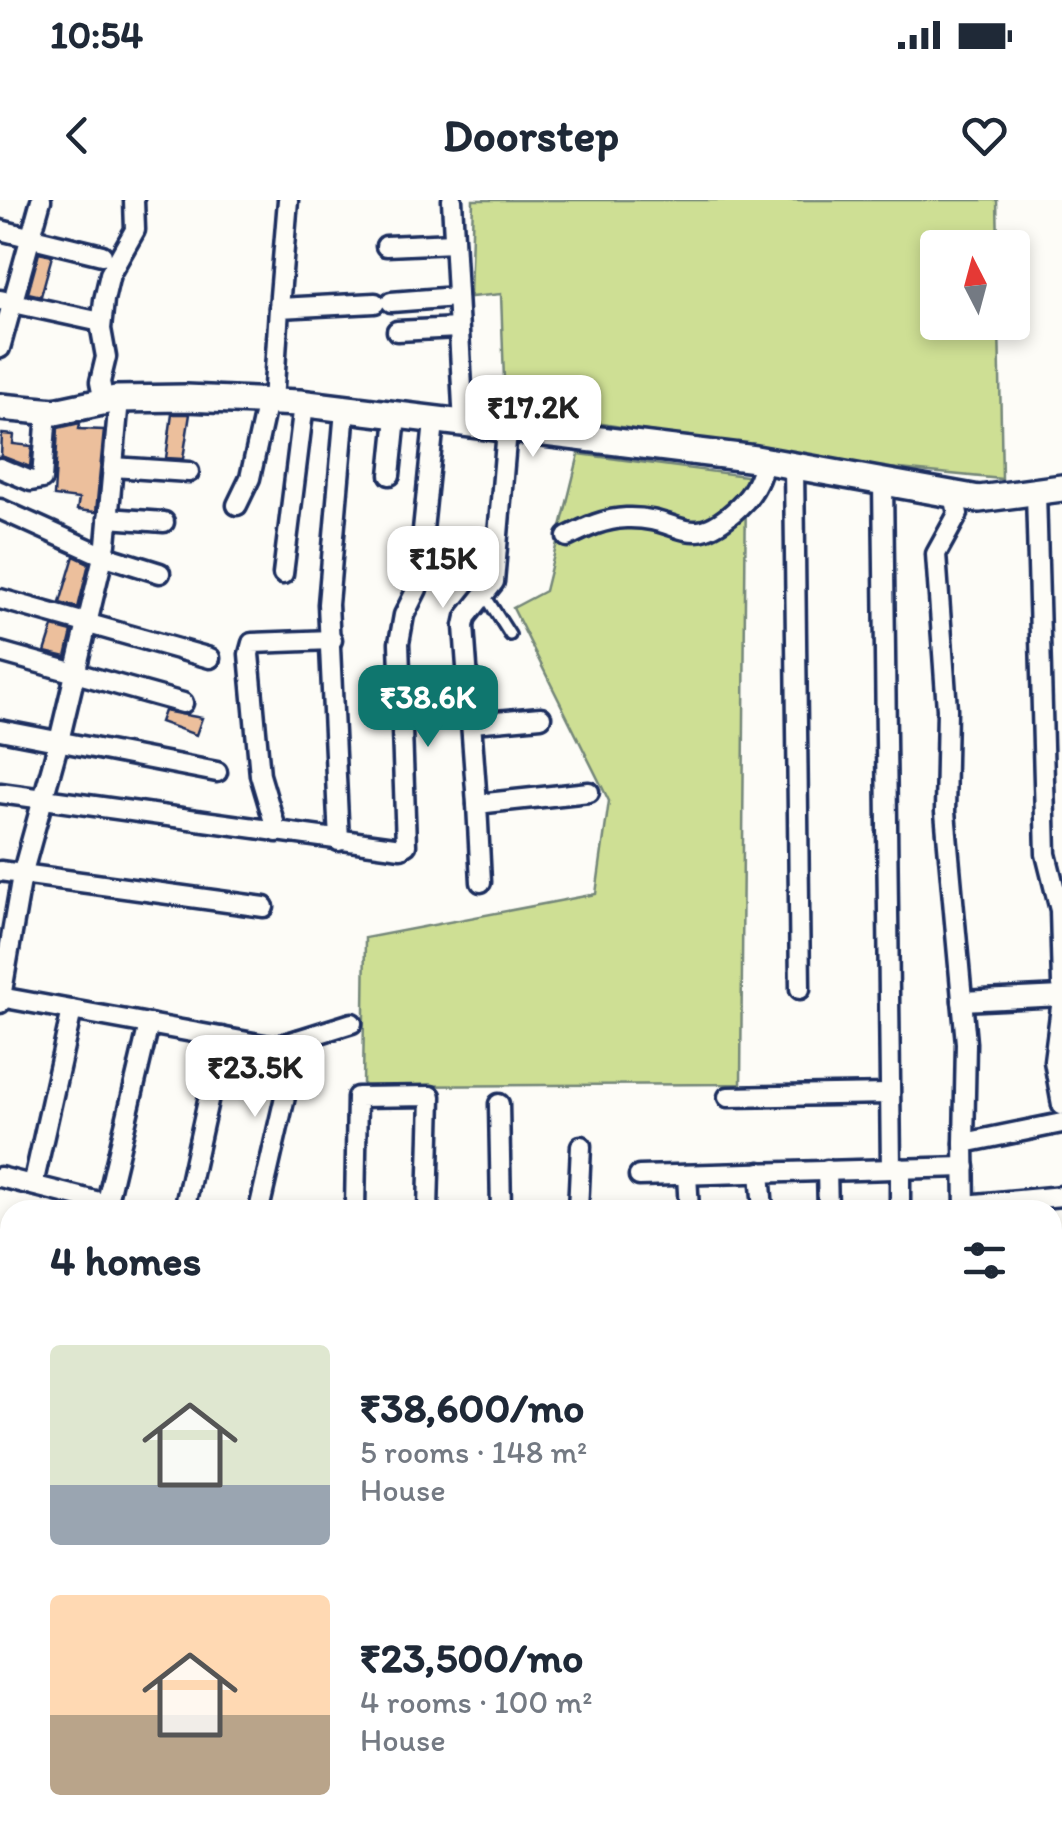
<!DOCTYPE html>
<html lang="en">
<head>
<meta charset="utf-8">
<style>
	:root { --surface:#fff; --page:#f6f6f7; --text:#1f2937; --muted:#747a83; --accent:#0f766e }
	body { margin:0; font-family:Itim,sans-serif; background:var(--page); color:var(--text); height:100vh; display:flex; flex-direction:column; font-size:38px; white-space:nowrap }
	* { box-sizing:border-box; margin:0 }
	p { font-size:32px; color:var(--muted) }
	.icon { flex:none; width:55px; height:55px; fill:none; stroke:currentColor; stroke-width:2; stroke-linecap:round; stroke-linejoin:round }
	.map { position:relative; flex:1; overflow:hidden }
	.sheet { position:absolute; left:0px; top:1000px; width:1062px; height:642px; display:flex; flex-direction:column; background:var(--surface); border-radius:30px 30px 0 0; box-shadow:0 5px 15px #0003 }
	.sheet>* { flex:none }
	.needle { width:65px; rotate:354deg }
	.controls { position:absolute; left:920px; top:30px; display:grid; gap:20px }
	.controls a { display:grid; place-items:center; width:110px; height:110px; border-radius:10px; background:var(--surface); box-shadow:0 5px 15px #0003; font-size:50px }
	.price { position:absolute; translate:-50% -85px; padding:0 22px; border-radius:20px; background:#fff; color:#222; font-size:32px; line-height:65px; filter:drop-shadow(0 2px 5px #0008) }
	.price::after { content:''; position:absolute; left:50%; top:60px; width:30px; height:22px; margin-left:-15px; background:inherit; clip-path:polygon(0 0,100% 0,50% 100%) }
	.price.active { background:var(--accent); color:#fff }
	ul { padding:0; list-style:none }
	li { display:flex; align-items:center; gap:30px; height:250px; padding:0 50px }
	li span { display:grid; place-items:center; flex:none; width:280px; height:200px; border-radius:10px; color:#555 }
	li>.icon { margin-inline-start:auto }
	span .icon { width:120px; height:120px; fill:#fffc; stroke-width:1 }
	li b { font-size:42px }
	h2 { display:flex; justify-content:space-between; align-items:center; height:120px; padding:0 50px; font-size:42px }
	.status { display:flex; justify-content:space-between; align-items:center; height:70px; padding:0 50px; background:var(--surface); direction:ltr }
	.status svg { height:28px; fill:currentColor }
	header { display:flex; justify-content:space-between; align-items:center; height:130px; padding:0 50px; background:var(--surface); font-size:45px; font-weight:800 }
	.map>svg:first-child { display:block }
	.green { fill:#cedf94; stroke:#748779; stroke-width:2.5 }
	.building { fill:#ecbf9c; stroke:#1b2f5e; stroke-width:2.5 }
	.lines { fill:none; stroke-linecap:round; stroke-linejoin:round }
	.lane-casing { stroke:#1b2f5e; stroke-width:16 }
	.street-casing { stroke:#1b2f5e; stroke-width:25 }
	.secondary-casing { stroke:#1b2f5e; stroke-width:32 }
	.lane { stroke:#fdfcf7; stroke-width:9 }
	.street { stroke:#fdfcf7; stroke-width:18 }
	.secondary { stroke:#fdfcf7; stroke-width:25 }
</style>
</head>
<body>
<div class="status"><b>10:54</b><svg viewBox="0 0 49 12"><path d="M0 12V9h3v3zM5 12V6h3v6zM10 12V3h3v9zM15 12V0h3v12zM26 1h20v11H26zM47 4h2v5h-2z"/></svg></div>
<header><svg class="icon" aria-label="back" viewBox="0 0 24 24"><path d="M15 5l-7 7 7 7"/></svg>Doorstep<svg class="icon" aria-label="heart" viewBox="0 0 24 24"><path d="M12 20l-8-8c-3-5 5-10 8-4 3-6 11-1 8 4z"/></svg></header>
<div class="map">
<svg width="1062" height="1641" viewBox="0 0 1062 1641">
	<rect width="100%" height="100%" fill="#fdfcf7"/>
	<filter id="ink" filterUnits="userSpaceOnUse"><feTurbulence type="fractalNoise" baseFrequency=".01" numOctaves="2"/><feDisplacementMap in="SourceGraphic" scale="20" xChannelSelector="R" yChannelSelector="G"/><feConvolveMatrix kernelMatrix="1 2 1 2 8 2 1 2 1" color-interpolation-filters="sRGB"/></filter>
	<g filter="url(#ink)">
		<g class="green">
			<polygon points="473,0 997,0 998,47 938,48 938,122 999,123 1002,279 879,267 505,209 501,94 470,97"/>
			<polygon points="579,254 746,276 741,884 363,886 365,738 596,694 609,601 513,408 545,391"/>
		</g>
		<g class="building">
			<polygon points="39,53 52,56 41,96 28,93"/>
			<polygon points="172,214 190,214 183,259 166,258"/>
			<polygon points="80,223 79,229 104,230 96,312 77,310 79,299 54,296 58,228"/>
			<polygon points="2,234 14,235 13,244 32,246 30,267 1,256"/>
			<polygon points="74,356 89,363 78,408 60,403"/>
			<polygon points="53,427 72,432 66,457 45,452"/>
			<polygon points="164,511 202,518 196,535 160,522"/>
		</g>
		<g class="lines">
			<defs>
				<polyline id="lane" points="486,397 510,435"/>
				<g id="street">
					<polyline points="452,0 464,225"/>
					<polyline points="0,30 102,55"/>
					<polyline points="386,46 454,43"/>
					<polyline points="0,100 101,122"/>
					<polyline points="391,102 456,97"/>
					<polyline points="279,108 288,0"/>
					<polyline points="397,131 458,128"/>
					<polyline points="0,148 41,0"/>
					<polyline points="104,202 100,182 106,157 101,129 104,100 110,74 135,30 134,0"/>
					<polyline points="273,202 279,108 375,103"/>
					<polyline points="794,265 800,789"/>
					<polyline points="113,267 189,272"/>
					<polyline points="0,268 31,281 42,279 47,211"/>
					<polyline points="390,275 396,217"/>
					<polyline points="883,281 891,968"/>
					<polyline points="1036,292 1046,654 1060,710 1062,785"/>
					<polyline points="954,295 958,314 936,354 947,509 945,612 966,843 964,943"/>
					<polyline points="237,305 250,278 267,201"/>
					<polyline points="0,309 102,355 160,373"/>
					<polyline points="108,318 164,322"/>
					<path d="M567 337C587 327 604 319 626 318 683 316 688 355 739 307 753 294 761 279 764 260"/>
					<polyline points="283,374 304,204"/>
					<polyline points="0,399 210,458"/>
					<polyline points="0,452 183,503"/>
					<polyline points="473,523 541,517"/>
					<polyline points="0,530 217,572"/>
					<polyline points="0,593 401,648 406,645 399,443 404,415 417,389 434,222"/>
					<polyline points="477,604 464,426 466,417 494,382 507,230"/>
					<polyline points="277,632 260,575 249,454 252,443 332,440"/>
					<polyline points="339,641 328,404 345,210"/>
					<polyline points="0,671 264,707"/>
					<polyline points="481,682 477,604 589,592"/>
					<polyline points="0,797 275,847 352,823"/>
					<polyline points="1062,799 1054,861 1062,905"/>
					<polyline points="962,801 1062,796"/>
					<polyline points="0,803 22,675 59,541 106,344 119,199"/>
					<polyline points="728,897 889,894"/>
					<polyline points="499,904 501,1010"/>
					<polyline points="900,968 900,1010"/>
					<polyline points="827,970 828,1010"/>
					<polyline points="760,972 763,1010"/>
					<polyline points="687,975 689,1010"/>
					<polyline points="639,976 965,967"/>
					<polyline points="0,977 107,1004"/>
					<polyline points="33,985 72,810"/>
					<polyline points="965,1005 1062,996"/>
					<polyline points="105,1010 149,824"/>
					<polyline points="184,1010 222,837"/>
					<polyline points="259,1010 298,840"/>
					<polyline points="355,1010 357,897 431,896 428,1010"/>
					<polyline points="578,1010 581,946"/>
					<polyline points="965,1010 964,943 1062,923"/>
					<polyline points="0,1056 10,1058"/>
					<polyline points="1052,1195 1062,1193"/>
					<polyline points="1052,1217 1062,1217"/>
					<polyline points="0,1237 10,1239"/>
					<polyline points="1052,1296 1062,1296"/>
					<polyline points="0,1343 10,1305"/>
					<polyline points="1052,1426 1062,1426"/>
					<polyline points="0,1478 10,1480"/>
					<polyline points="0,1612 6,1583"/>
					<polyline points="571,1632 575,1641"/>
					<polyline points="604,1632 605,1641"/>
					<polyline points="1043,1632 1062,1634"/>
					<polyline points="96,1641 120,1632"/>
					<polyline points="407,1641 448,1632"/>
					<polyline points="654,1641 705,1633 1004,1632"/>
				</g>
				<polyline id="secondary" points="0,207 55,212 116,199 186,198 299,203 756,259 979,299 1062,288"/>
			</defs>
			<use href="#lane" class="lane-casing"/>
			<use href="#street" class="street-casing"/>
			<use href="#secondary" class="secondary-casing"/>
			<use href="#lane" class="lane"/>
			<use href="#street" class="street"/>
			<use href="#secondary" class="secondary"/>
		</g>
	</g>
</svg>
<div class="controls">
<a><svg class="needle" viewBox="-14 -14 28 28"><path d="M0-13l5 13h-10z" fill="#e53935"/><path d="M0 13l5-13h-10z" fill="#747a83"/></svg></a>
</div>
<b class="price" style="left:533px;top:260px">₹17.2K</b>
<b class="price" style="left:443px;top:411px">₹15K</b>
<b class="price active" style="left:428px;top:550px">₹38.6K</b>
<b class="price" style="left:255px;top:920px">₹23.5K</b>
<section class="sheet">
<h2>4 homes<svg class="icon" aria-label="filters" viewBox="0 0 24 24"><path d="M4 7h16M4 17h16"/><circle cx="9" cy="7" r="2"/><circle cx="15" cy="17" r="2"/></svg></h2>
<ul>
<li><span style="background:linear-gradient(#dfe7d0 70%,#9aa5b1 0)"><svg class="icon" aria-label="home" viewBox="0 0 24 24"><path d="M3 11l9-7 9 7M6 9v11h12V9"/></svg></span><div><b>₹38,600/mo</b><p>5 rooms · 148 m²</p><p>House</p></div></li>
<li><span style="background:linear-gradient(#ffd9b3 60%,#b9a48a 0)"><svg class="icon" aria-label="home" viewBox="0 0 24 24"><path d="M3 11l9-7 9 7M6 9v11h12V9"/></svg></span><div><b>₹23,500/mo</b><p>4 rooms · 100 m²</p><p>House</p></div></li>
</ul>
</section>
</div>
</body>
</html>
